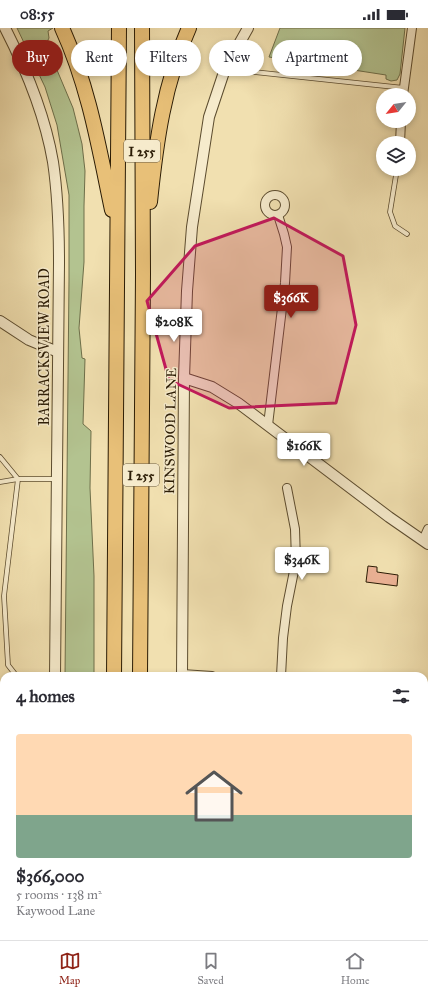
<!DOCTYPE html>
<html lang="en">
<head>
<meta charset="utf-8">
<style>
	:root { --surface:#fff; --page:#f2f2f3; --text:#2b2b33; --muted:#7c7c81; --line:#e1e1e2; --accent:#8f2418 }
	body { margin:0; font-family:"IM FELL Great Primer",serif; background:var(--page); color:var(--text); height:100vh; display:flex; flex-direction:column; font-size:15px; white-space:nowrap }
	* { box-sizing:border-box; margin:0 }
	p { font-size:13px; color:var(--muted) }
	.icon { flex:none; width:22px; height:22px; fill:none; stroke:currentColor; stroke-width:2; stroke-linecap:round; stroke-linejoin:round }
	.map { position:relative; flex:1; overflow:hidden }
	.details { position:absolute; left:0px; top:644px; width:428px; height:268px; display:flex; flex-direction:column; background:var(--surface); border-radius:12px 12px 0 0; box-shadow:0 2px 6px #0003 }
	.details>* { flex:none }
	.guide { position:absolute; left:12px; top:12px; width:404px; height:36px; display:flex; gap:8px }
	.needle { width:26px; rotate:240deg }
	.fabs { position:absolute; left:376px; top:60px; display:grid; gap:8px }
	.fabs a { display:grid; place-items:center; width:40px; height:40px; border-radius:50%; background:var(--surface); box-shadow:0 2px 6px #0003; font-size:20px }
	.price { position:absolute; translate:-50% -34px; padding:0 9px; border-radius:4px; background:#fff; color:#222; font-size:13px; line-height:26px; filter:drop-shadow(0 1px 2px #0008) }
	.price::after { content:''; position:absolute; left:50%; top:24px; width:12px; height:9px; margin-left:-6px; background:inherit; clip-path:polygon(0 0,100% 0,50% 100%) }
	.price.on { background:var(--accent); color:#fff }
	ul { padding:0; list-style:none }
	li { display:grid; align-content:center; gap:8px; height:212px; padding:0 16px }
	li span { display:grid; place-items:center; height:124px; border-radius:4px; color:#555 }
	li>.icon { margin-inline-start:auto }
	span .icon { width:72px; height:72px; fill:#fffc; stroke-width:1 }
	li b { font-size:17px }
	h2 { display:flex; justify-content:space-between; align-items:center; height:48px; padding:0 16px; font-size:17px }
	.pill { padding:0 14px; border-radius:18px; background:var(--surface); box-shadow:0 2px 6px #0003; font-size:14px; line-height:36px }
	.pill.on { background:var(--accent); color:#fff }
	.status { display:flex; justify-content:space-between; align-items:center; height:28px; padding:0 20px; background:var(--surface); direction:ltr }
	.status svg { height:11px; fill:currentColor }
	.menu { display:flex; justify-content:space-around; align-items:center; height:56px; border-top:1px solid var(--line); background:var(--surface); font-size:11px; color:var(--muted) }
	.menu a { display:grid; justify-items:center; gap:2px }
	.menu .on { color:var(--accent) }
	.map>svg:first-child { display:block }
	.green { fill:#b3c390; stroke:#6e6f4a }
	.building { fill:#eab194; stroke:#2a1b04 }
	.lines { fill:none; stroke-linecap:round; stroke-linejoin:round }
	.service-casing { stroke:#5c4c2f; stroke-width:5.5 }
	.minor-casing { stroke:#5c4c2f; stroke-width:10 }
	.tertiary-casing { stroke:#5c4c2f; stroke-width:12 }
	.motorway-casing { stroke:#2a1b04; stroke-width:16 }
	.service { stroke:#f6ebcc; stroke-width:4 }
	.minor { stroke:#f6ebcc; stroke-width:8 }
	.tertiary { stroke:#f6ebcc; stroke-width:10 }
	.motorway { stroke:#e8c078; stroke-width:14 }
	.marked { fill:#c2185b; fill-opacity:0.2; stroke:#c2185b; stroke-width:3; stroke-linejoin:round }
	.labels { text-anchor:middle; stroke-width:3; stroke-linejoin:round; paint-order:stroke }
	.shield { fill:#f6ebcc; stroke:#675940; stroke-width:1 }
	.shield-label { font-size:13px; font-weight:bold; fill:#2a1b04 }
	.street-label { font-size:14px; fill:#2a1b04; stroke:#f6ebcc }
</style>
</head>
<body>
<div class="status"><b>08:55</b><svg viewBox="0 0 49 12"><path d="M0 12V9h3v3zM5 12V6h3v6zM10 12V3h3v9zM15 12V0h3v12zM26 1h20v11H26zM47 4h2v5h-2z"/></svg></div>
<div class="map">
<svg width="428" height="912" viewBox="0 0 428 912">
	<rect width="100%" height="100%" fill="#f1e0b0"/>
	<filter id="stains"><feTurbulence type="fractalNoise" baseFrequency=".005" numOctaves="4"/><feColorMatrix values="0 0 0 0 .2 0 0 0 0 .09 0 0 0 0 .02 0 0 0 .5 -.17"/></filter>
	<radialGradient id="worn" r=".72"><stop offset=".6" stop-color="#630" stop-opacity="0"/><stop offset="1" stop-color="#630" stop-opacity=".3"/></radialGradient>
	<g class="green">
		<polygon points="17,0 53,0 48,3 49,10 46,16 73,80 82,116 85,143 84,178 84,234 79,300 82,330 85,331 83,396 91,403 90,460 94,548 94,648 65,648 69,252 69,167 57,97 45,59"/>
		<polygon points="280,0 405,0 400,46 397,52 391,53 386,51 386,47 269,29"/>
		<rect x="63" y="908" width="29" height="4"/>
	</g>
	<polygon class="building" points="368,538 377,539 377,544 398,547 397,558 366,554"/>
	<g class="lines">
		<defs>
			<g id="service">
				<polyline points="225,41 404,60"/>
				<polyline points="397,141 390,184 395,198 407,206"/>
				<polyline points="0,429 18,451 4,568 8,637 15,646 19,648"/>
				<polyline points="0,454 18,451 57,451"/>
			</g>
			<g id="minor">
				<polyline points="403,67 412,0"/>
				<polyline points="400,115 401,93"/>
				<circle cx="275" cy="177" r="10"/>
				<polyline points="268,397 285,255 287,219 284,206 278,187"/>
				<polyline points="423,512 428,501"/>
				<polyline points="182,646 212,648"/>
				<polyline points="281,648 283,610 287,578 296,533 295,501 287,460"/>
				<polyline points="424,854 428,853"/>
				<polyline points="383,912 384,908"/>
			</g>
			<g id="tertiary">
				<path d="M5 0C27 43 45 87 53 134 58 168 59 201 59 235L55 648"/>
				<polyline points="0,293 29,312 58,324"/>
				<polyline points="184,350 212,359 238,375 389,489 428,516"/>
				<polyline points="182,648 184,350 187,263 192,199 209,89 225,41 248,0"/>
				<polyline points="53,912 53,908"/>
				<polyline points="179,912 179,908"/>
			</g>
			<g id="motorway">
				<path d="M62 0C89 59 99 120 112 182"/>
				<path d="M150 174C156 115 164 55 189 0"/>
				<polyline points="114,648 119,0"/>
				<polyline points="140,648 143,246 142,0"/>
				<polyline points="138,908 138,912"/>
				<polyline points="112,912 112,908"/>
			</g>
		</defs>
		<use href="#service" class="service-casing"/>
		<use href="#minor" class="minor-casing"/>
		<use href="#tertiary" class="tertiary-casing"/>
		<use href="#motorway" class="motorway-casing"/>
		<use href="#service" class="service"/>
		<use href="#minor" class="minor"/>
		<use href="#tertiary" class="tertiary"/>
		<use href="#motorway" class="motorway"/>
	</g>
	<path class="marked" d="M274 190 343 228 356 297 336 375 229 380 169 352 147 273 195 218Z"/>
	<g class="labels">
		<g class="shield">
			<rect x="124" y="112" width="36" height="22" rx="3"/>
			<rect x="123" y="436" width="36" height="22" rx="3"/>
		</g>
		<g class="shield-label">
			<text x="142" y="128">I 255</text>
			<text x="141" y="452">I 255</text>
		</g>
		<g class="street-label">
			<text transform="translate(44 319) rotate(-90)" y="5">BARRACKSVIEW ROAD</text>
			<text transform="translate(170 403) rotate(-89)" y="5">KINSWOOD LANE</text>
		</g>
	</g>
	<rect width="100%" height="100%" filter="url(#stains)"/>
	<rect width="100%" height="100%" fill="url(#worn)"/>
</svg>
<div class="fabs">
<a><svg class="needle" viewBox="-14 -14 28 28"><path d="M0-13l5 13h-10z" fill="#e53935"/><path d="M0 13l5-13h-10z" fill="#7c7c81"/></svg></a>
<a><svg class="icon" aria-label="layers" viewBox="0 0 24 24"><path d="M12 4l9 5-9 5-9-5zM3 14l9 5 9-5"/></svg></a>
</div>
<b class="price on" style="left:291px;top:291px">$366K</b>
<b class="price" style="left:174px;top:315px">$208K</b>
<b class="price" style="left:304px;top:439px">$166K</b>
<b class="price" style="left:302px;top:553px">$346K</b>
<div class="guide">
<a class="pill on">Buy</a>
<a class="pill">Rent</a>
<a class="pill">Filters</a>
<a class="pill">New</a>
<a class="pill">Apartment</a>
</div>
<section class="details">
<h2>4 homes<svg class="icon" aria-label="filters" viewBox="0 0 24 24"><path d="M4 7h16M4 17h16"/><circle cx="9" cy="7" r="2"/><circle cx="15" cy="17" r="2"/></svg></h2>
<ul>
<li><span style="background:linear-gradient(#ffd9b3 65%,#7fa58c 0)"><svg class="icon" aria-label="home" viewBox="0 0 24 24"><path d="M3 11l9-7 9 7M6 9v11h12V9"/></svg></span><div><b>$366,000</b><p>5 rooms · 138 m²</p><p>Kaywood Lane</p></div></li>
</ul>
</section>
</div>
<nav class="menu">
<a class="on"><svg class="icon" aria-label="map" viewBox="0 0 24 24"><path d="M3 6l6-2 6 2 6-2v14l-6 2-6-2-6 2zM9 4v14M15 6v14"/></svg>Map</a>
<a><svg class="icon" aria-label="saved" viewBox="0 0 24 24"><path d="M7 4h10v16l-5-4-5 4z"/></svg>Saved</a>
<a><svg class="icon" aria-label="home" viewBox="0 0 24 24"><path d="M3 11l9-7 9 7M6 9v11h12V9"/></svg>Home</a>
</nav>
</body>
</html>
